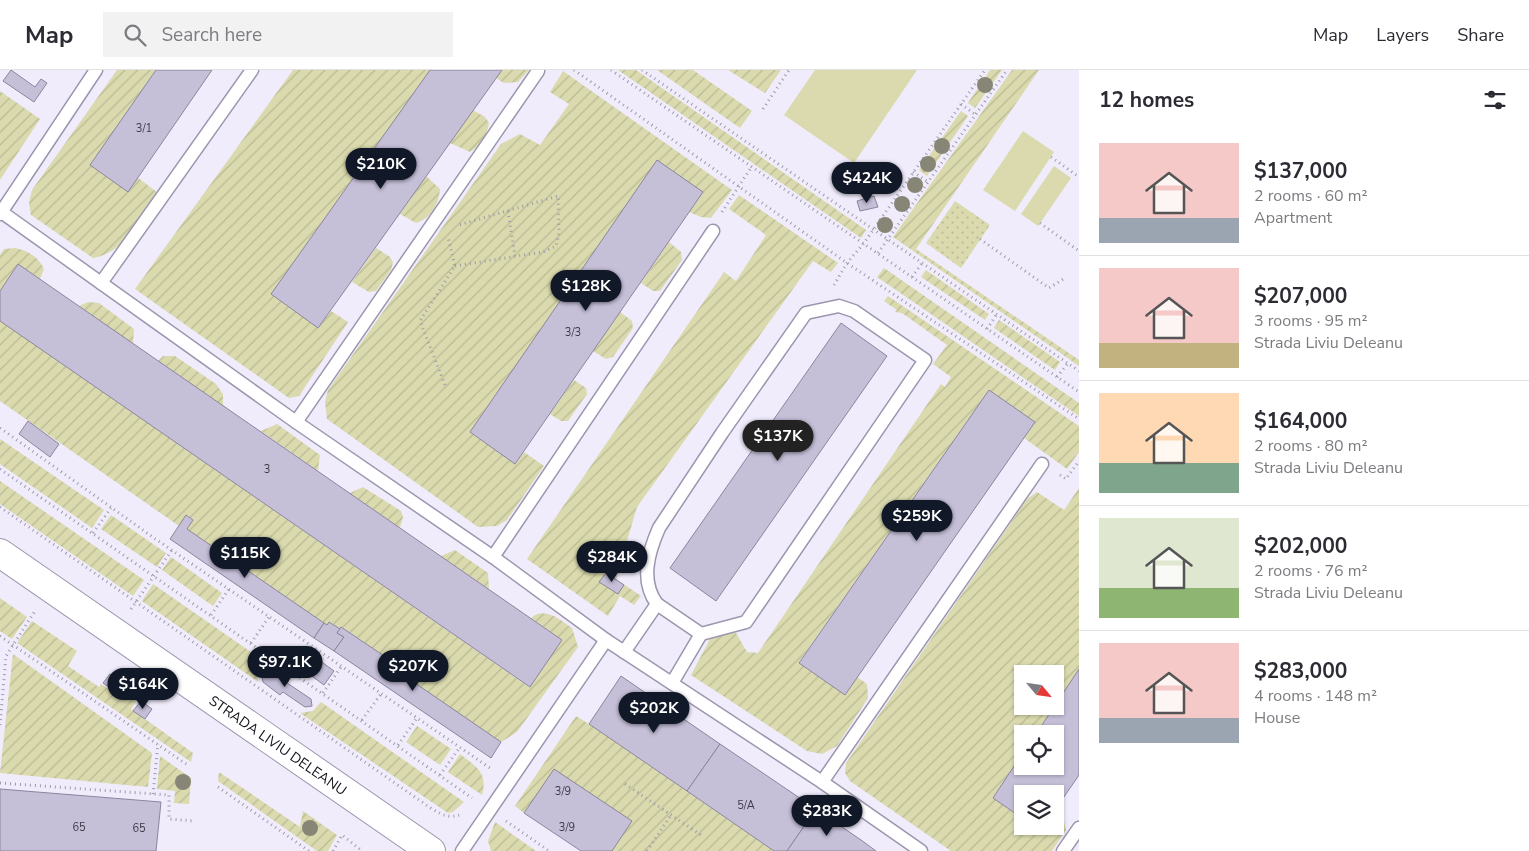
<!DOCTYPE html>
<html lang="en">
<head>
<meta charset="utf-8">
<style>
	:root { --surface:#fff; --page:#f2f2f3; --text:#2b2b33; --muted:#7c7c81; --line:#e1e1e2; --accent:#111827 }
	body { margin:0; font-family:"Nunito Sans",sans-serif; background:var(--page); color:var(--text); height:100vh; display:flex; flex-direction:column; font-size:19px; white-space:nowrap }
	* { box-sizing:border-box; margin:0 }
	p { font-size:16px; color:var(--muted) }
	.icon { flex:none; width:28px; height:28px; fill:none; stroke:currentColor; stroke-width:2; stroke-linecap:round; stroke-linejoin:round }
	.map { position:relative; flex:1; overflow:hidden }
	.side { display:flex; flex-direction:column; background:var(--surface); width:450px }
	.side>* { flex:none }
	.needle { width:32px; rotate:119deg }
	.controls { position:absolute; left:1014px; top:595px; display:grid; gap:10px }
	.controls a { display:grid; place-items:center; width:50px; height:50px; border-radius:0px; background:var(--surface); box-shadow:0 1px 4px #0004; font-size:25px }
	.price { position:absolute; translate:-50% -42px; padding:0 11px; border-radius:18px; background:var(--accent); color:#fff; font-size:16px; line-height:32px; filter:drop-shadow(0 1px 2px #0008) }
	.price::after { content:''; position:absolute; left:50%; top:30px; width:15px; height:11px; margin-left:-8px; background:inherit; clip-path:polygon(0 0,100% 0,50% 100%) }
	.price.current { background:#222; color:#fff }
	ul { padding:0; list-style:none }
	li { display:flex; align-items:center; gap:15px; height:125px; padding:0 20px }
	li+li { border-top:1px solid var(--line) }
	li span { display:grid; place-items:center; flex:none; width:140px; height:100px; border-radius:0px; color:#555 }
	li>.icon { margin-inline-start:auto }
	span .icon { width:60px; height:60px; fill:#fffc; stroke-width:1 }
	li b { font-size:21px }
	h2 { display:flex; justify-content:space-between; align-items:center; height:60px; padding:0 20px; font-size:21px }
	header { display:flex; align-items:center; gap:30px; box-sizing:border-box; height:70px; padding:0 25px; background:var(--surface); border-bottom:1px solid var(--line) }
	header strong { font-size:24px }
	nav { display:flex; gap:28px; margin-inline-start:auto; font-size:18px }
	.search { width:350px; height:45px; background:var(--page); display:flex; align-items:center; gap:12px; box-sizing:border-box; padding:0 18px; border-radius:0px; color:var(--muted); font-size:19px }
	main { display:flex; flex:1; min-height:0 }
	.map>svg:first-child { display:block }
	.grass { fill:url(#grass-dots) }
	.garden { fill:url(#garden-furrows) }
	.pitch { fill:#dadaae }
	.building { fill:#c5bfd8; stroke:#8b859d }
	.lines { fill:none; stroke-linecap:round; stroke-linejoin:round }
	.service-casing { stroke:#9b96ae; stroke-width:15 }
	.secondary-casing { stroke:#9b96ae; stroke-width:30 }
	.path { stroke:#9e9ba8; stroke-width:3; stroke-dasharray:1 4; stroke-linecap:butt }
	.service { stroke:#fff; stroke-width:12 }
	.secondary { stroke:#fff; stroke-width:28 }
	.tree { fill:#878575 }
	.labels { text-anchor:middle; stroke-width:4; stroke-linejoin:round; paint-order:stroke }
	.number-label { font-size:11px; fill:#3e3b48 }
	.street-label { font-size:14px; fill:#110f18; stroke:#fcfcfc }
</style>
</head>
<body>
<header>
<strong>Map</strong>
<div class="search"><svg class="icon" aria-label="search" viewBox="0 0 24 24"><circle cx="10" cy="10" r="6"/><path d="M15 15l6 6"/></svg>Search here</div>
<nav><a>Map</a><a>Layers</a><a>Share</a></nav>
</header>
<main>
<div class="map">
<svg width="1079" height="781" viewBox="0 0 1079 781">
	<defs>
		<pattern id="grass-dots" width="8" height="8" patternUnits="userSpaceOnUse" patternTransform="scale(1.25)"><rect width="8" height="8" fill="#dadaae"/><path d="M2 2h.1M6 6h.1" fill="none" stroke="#baba95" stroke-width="1.8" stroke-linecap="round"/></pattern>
		<pattern id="garden-furrows" width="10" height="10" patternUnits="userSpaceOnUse" patternTransform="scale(1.25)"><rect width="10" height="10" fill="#dadaae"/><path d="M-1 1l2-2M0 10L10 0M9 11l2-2" fill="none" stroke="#baba95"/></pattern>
	</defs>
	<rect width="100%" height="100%" fill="#f0ecfc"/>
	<polygon class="grass" points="955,131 990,155 961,198 926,173"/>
	<g class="garden">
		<path d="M117 0H156L90 95 127 121 137 107 158 123C141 147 125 183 93 188L31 145 29 133 32 120Z"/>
		<polygon points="293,0 430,0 271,224 318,258 331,241 348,252 299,326 289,328 135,219"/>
		<polygon points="502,0 529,0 518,12 504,13 496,8"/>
		<polygon points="618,0 636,0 866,160 861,168"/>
		<polygon points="657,0 693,0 752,41 740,58"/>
		<polygon points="728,0 781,0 765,23"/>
		<polygon points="990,0 1002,0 975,38 968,33"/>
		<polygon points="1012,0 1039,0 916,179 1079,290 1079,296 893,167"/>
		<polygon points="563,1 732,120 711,148 701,147 689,142 657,91 470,362 515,394 524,382 544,396 507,450 497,456 478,457 327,349 325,332 328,320 501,74 520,64 540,75 569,34 550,22"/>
		<polygon points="0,21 40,49 0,110"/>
		<path d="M473 40 485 47 489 53C487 66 481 75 470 82L450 73Z"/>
		<polygon points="961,41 968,46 927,106 919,100"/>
		<path d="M426 106 440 119C439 134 430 149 416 153L400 144Z"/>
		<polygon points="739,125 838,193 831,202 813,191 637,437 616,509 641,526 634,535 620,526 608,546 527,489 724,202 736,211 766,165 729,139"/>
		<polygon points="669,172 681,182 682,190 660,221 653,221 641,213"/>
		<path d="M15 178C27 180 39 187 44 199L40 209 18 194 0 221V185L4 179Z"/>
		<polygon points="376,178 390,187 393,192 391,200 376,221 369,222 352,212"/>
		<polygon points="884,198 1079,333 1079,346 877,207"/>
		<polygon points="926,200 989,244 985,250 921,207"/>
		<polygon points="888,226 1079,356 1079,382 1067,399 1024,368 1035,352 989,320 799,592 845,625 857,607 867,614 868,628 837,676 822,684 807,681 691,605 710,569 722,564 736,563 747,582 758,583 941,314 945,317 951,307 933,294 947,275 902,243 895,242 897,240 884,231"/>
		<polygon points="88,232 99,233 134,259 133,274 79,236"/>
		<polygon points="620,242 632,251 633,258 613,287 606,289 593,281"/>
		<polygon points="999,250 1060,292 1055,300 994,258"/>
		<path d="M0 251 529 617 562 570 531 548C545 536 560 550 572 558L578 577 517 662 501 672 399 602 401 598 342 557 340 559 330 552 327 555 187 459 193 450 187 445 179 456 0 331Z"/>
		<polygon points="163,286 175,286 216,314 223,324 223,336 158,291"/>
		<polygon points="574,310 586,318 587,324 568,351 561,351 550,344"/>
		<polygon points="277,354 320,385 318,401 261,361"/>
		<polygon points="0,369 104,440 92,458 0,394"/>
		<polygon points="0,411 144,510 133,526 0,434"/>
		<polygon points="363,417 401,441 403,447 400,458 350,423"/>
		<polygon points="1079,418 1079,599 1055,635 1055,604 1022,604 1022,636 1054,636 1036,664 1022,664 1022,684 993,728 1022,748 1022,756 1036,756 1041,760 1044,756 1055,756 1055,744 1064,751 1066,760 1052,781 951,781 850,711 845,703 846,693 1027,429 1037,422 1064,440"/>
		<polygon points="111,445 166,483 157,497 101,459"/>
		<polygon points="455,480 488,503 489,519 441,486"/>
		<polygon points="171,487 222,523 213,536 162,500"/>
		<polygon points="153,514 258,587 258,612 142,531"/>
		<polygon points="0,528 27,547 12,569 0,561"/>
		<polygon points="32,551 77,581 68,596 99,617 101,614 125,630 131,621 139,627 131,639 193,683 191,692 17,573"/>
		<polygon points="13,584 152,683 148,717 0,703"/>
		<polygon points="321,632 464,732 453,742 448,743 300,643 313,641"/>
		<polygon points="576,646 589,654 774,781 612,781 524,743 515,736"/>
		<polygon points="417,656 451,679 440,695 406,672"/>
		<path d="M460 684C477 697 488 703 482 725L448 702Z"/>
		<polygon points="160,686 191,708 189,734 174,733 175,721 157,719"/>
		<polygon points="219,702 300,757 303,741 337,765 328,781 317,781 218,711"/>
		<polygon points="495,752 536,781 491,781 488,771"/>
	</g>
	<g class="pitch">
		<polygon points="815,0 917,0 854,93 784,45"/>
		<polygon points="1023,61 1054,82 1015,141 983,120"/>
		<polygon points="1054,96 1071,108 1038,156 1021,144"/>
	</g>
	<g class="building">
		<polygon points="11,0 35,17 41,9 47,13 34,32 3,11"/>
		<polygon points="156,0 212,0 128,122 90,95"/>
		<polygon points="430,0 502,0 318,258 271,224"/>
		<polygon points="657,90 703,122 515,394 470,362"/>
		<polygon points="874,126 878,137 860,141 857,131"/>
		<polygon points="18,194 562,570 530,617 0,251 0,221"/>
		<polygon points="841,253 887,286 716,531 670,498"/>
		<polygon points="989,320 1035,352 845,625 799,593"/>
		<polygon points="28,351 59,374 50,387 19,364"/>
		<polygon points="186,445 193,450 187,459 324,553 314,568 170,469"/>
		<polygon points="606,503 624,515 618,524 599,512"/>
		<polygon points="329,552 340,559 337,563 344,567 334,581 314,568 324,553 327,555"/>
		<polygon points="341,557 402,598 399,602 501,672 491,688 334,581 344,567 337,563"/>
		<polygon points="308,582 334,601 324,615 298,596"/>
		<polygon points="1079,599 1079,705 1055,740 1055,724 1022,724 1022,748 993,728 1022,684 1022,696 1055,696 1055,664 1036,664"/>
		<polygon points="273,600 289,611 287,613 311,629 312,636 305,637 283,622 280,625 263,612 261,602"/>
		<polygon points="110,604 129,617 123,627 103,613"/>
		<polygon points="621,606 720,674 687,721 589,654"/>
		<polygon points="141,631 152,639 145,649 133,641"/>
		<polygon points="720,674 816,739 787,781 774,781 687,721"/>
		<polygon points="554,699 632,751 612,781 581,781 524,743"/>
		<polygon points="0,719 161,732 156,781 0,781"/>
		<polygon points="816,739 861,770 876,781 787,781"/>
	</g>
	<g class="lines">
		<defs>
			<g id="service">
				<polyline points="0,141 296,352 493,487 606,570 822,712 921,781"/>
				<polyline points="0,144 96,0"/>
				<polyline points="101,213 252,0"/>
				<polyline points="296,352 538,1"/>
				<polyline points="493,487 713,161"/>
				<polyline points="657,534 701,564"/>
				<path d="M624 582 657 534C640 511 648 483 659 458L722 363 806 243 839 236 854 241 925 290 746 552 701 564 672 613"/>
				<polyline points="822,712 1042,394"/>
				<polyline points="462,781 606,570"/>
				<polyline points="1063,781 1079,758"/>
			</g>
			<g id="secondary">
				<path id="s1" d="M0 483 431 781"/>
			</g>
		</defs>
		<use href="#service" class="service-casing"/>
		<use href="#secondary" class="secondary-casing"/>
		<g class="path">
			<polyline points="574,0 847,193 1079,349"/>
			<polyline points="611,0 1079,322"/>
			<polyline points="642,0 1079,301"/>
			<polyline points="961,34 976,45"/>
			<polyline points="763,39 789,0"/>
			<polyline points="1051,87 1079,107"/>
			<polyline points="913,102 928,112"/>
			<polyline points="508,141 515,186"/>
			<polyline points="722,142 752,96"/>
			<polyline points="1040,153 1079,181"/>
			<polyline points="980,169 1049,218 1065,208"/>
			<polyline points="878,183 1007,0"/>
			<polyline points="455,196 543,182 556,176 559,163 558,126 459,155"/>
			<polyline points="912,207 923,192"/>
			<polyline points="834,215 847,193 864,173 985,0"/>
			<polyline points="987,259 997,244"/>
			<polyline points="1057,307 1068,293"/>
			<polyline points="445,315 420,251 455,196 448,167"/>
			<polyline points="0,358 154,468 493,700"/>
			<polyline points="0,399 472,728"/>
			<polyline points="1060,405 1066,409 1079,391"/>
			<path d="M0 437 432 739C443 745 449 749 462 744"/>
			<polyline points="93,463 111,438"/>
			<polyline points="131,539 172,480"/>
			<polyline points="211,545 229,519"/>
			<polyline points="0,566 189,696"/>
			<polyline points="251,573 269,547"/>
			<polyline points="323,623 341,597"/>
			<polyline points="362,650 381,624"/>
			<polyline points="0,655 6,586 35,541"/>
			<polyline points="398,675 417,648"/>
			<polyline points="440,705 460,677"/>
			<polyline points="0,713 169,725 169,749 195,751"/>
			<polyline points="625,714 701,765"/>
			<polyline points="218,717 309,781"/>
			<polyline points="153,724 158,674"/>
			<polyline points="506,751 549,781"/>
			<polyline points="333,781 342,765 362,781"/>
			<polyline points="647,781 671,745"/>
		</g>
		<use href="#service" class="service"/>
		<use href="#secondary" class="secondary"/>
	</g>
	<g class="tree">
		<circle cx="985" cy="15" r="8"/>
		<circle cx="942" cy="76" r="8"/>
		<circle cx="928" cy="94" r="8"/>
		<circle cx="915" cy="115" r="8"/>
		<circle cx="902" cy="134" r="8"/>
		<circle cx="885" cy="155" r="8"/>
		<circle cx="183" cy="712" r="8"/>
		<circle cx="310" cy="758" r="8"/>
	</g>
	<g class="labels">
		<g class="number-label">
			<text x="144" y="62">3/1</text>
			<text x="573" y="266">3/3</text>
			<text x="267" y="403">3</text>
			<text x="563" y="725">3/9</text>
			<text x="746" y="739">5/A</text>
			<text x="79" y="761">65</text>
			<text x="567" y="761">3/9</text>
			<text x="139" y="762">65</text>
		</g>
		<g class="street-label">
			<text dy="5" stroke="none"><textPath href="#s1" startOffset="338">STRADA LIVIU DELEANU</textPath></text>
		</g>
	</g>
</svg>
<div class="controls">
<a><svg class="needle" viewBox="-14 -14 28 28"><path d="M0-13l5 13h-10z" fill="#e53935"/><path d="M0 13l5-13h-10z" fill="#7c7c81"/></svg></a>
<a><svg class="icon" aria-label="locate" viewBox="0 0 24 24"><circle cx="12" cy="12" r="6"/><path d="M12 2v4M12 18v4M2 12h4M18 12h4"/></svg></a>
<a><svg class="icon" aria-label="layers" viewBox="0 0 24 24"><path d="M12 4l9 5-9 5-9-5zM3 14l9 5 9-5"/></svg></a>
</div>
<b class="price" style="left:381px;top:120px">$210K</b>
<b class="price" style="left:867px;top:134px">$424K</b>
<b class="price" style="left:586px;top:242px">$128K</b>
<b class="price current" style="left:778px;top:392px">$137K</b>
<b class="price" style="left:917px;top:472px">$259K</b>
<b class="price" style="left:245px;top:509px">$115K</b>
<b class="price" style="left:612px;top:513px">$284K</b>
<b class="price" style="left:285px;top:618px">$97.1K</b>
<b class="price" style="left:413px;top:622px">$207K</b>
<b class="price" style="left:143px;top:640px">$164K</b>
<b class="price" style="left:654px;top:664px">$202K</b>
<b class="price" style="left:827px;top:767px">$283K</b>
</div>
<section class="side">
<h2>12 homes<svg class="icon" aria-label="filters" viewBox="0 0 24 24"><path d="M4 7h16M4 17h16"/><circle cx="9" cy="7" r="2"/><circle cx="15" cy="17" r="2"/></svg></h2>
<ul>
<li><span style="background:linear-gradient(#f6c9c9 75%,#9aa5b1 0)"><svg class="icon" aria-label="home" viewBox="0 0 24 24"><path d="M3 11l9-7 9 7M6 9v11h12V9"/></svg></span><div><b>$137,000</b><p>2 rooms · 60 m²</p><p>Apartment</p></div></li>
<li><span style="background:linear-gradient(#f6c9c9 75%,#c2b280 0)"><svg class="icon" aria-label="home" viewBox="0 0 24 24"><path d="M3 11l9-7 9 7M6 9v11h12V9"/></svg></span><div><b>$207,000</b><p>3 rooms · 95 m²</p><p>Strada Liviu Deleanu</p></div></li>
<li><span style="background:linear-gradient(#ffd9b3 70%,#7fa58c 0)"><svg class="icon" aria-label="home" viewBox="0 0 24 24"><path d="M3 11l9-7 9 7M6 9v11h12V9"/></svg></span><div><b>$164,000</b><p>2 rooms · 80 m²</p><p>Strada Liviu Deleanu</p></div></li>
<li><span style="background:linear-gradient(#dfe7d0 70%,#8fb573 0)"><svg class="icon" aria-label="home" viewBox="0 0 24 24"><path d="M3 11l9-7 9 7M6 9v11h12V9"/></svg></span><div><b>$202,000</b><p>2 rooms · 76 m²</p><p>Strada Liviu Deleanu</p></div></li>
<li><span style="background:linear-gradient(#f6c9c9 75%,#9aa5b1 0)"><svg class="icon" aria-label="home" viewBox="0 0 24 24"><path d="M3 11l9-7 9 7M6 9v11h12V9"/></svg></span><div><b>$283,000</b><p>4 rooms · 148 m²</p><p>House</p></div></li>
</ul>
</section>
</main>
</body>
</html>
